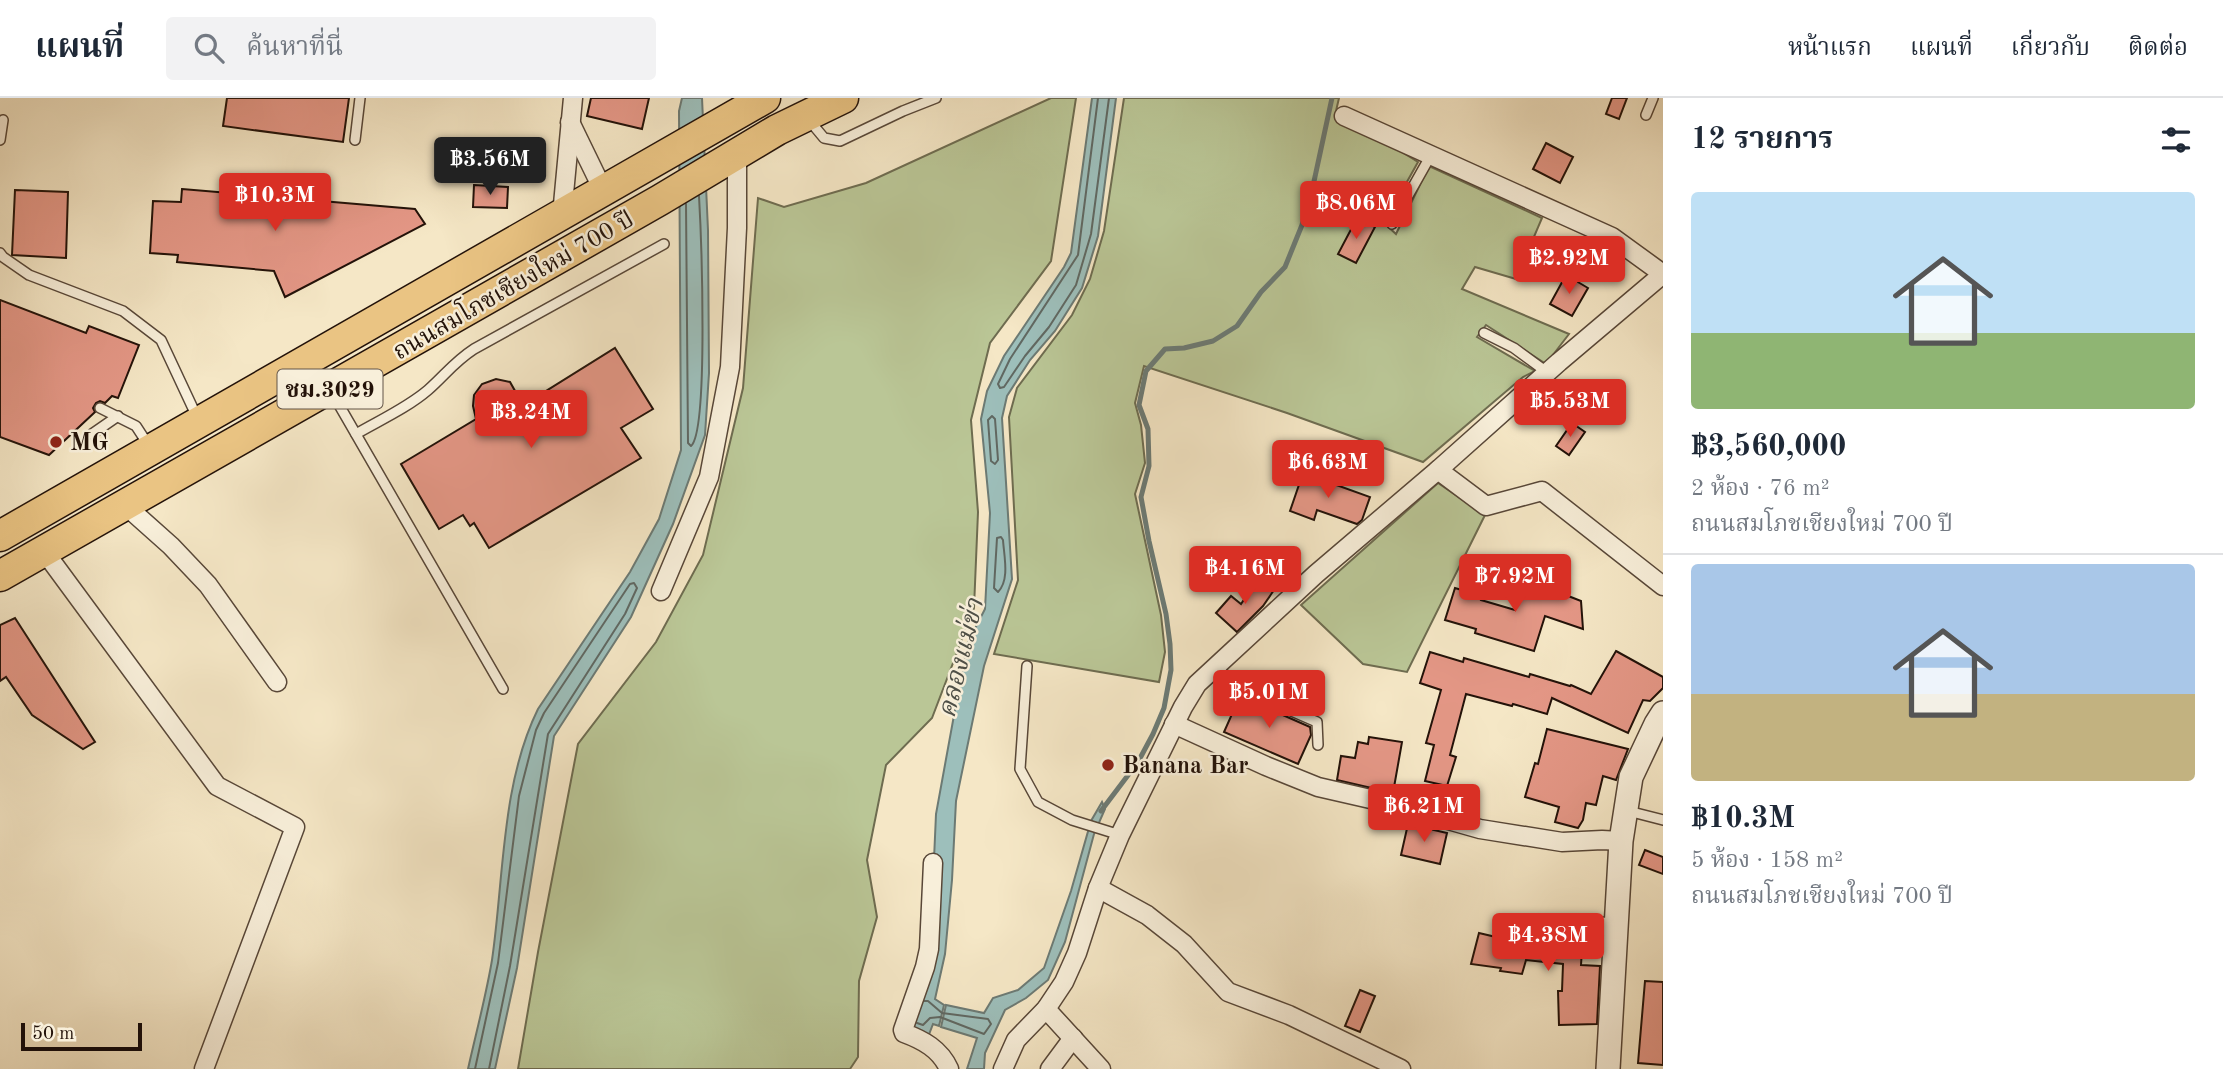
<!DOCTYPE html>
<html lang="th">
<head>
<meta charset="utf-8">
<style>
	:root { --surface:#fff; --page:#f2f2f3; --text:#1f2937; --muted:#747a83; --line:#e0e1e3; --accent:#d93025 }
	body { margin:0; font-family:"Old Standard TT","Noto Serif Thai",serif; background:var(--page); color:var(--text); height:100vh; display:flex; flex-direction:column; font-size:26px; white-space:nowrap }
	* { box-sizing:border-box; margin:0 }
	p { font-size:23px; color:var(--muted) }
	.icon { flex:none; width:38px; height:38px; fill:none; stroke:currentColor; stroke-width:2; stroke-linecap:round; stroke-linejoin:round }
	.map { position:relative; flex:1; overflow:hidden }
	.side { display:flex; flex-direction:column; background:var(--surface); width:560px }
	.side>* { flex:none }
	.scale { position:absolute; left:21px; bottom:18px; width:121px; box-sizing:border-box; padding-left:7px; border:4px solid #231209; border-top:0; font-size:19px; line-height:24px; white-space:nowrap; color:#231209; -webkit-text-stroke:5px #f8efda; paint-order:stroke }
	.price { position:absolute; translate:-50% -60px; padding:0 16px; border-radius:7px; background:var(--accent); color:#fff; font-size:23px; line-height:46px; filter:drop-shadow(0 2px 4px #0008) }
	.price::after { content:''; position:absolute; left:50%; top:42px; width:21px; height:16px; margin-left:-10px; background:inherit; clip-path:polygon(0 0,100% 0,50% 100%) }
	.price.active { background:#222; color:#fff }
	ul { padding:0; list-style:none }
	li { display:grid; align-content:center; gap:14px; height:371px; padding:0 28px }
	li+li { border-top:2px solid var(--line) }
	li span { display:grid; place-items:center; height:217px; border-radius:7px; color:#555 }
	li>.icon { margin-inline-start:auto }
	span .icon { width:126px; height:126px; fill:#fffc; stroke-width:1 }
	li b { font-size:30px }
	h2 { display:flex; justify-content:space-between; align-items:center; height:84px; padding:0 28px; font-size:30px }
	header { display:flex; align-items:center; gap:42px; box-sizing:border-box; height:98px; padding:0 35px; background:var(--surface); border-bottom:2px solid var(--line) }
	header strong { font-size:33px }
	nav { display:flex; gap:38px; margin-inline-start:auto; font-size:24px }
	.search { width:490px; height:63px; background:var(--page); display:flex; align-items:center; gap:18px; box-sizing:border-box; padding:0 24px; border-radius:7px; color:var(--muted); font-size:26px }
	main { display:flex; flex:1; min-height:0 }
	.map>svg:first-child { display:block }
	.green { fill:#bac696; stroke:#6e6c50; stroke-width:2 }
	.water { fill:#9dbfbb; stroke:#6c7a74; stroke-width:2 }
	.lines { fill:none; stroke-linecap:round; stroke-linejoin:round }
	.shore { stroke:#606862; stroke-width:2 }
	.stream { stroke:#6c7a74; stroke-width:5 }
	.building { fill:#e49786; stroke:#231209; stroke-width:2 }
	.service-casing { stroke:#584738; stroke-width:12 }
	.minor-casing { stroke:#584738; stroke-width:21 }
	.tertiary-casing { stroke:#584738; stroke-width:26 }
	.primary-casing { stroke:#231209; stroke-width:33 }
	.service { stroke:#f8efda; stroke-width:9 }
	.minor { stroke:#f8efda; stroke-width:18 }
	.tertiary { stroke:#f8efda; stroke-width:23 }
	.primary { stroke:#eac483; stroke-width:30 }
	.poi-dot { fill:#8f2418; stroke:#f8efda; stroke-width:2.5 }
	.labels { text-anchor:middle; stroke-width:5; stroke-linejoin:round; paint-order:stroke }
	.shield { fill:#f8efda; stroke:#635448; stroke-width:2 }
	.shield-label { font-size:23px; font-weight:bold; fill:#231209 }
	.street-label { font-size:24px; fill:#231209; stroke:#f8efda }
	.poi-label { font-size:24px; font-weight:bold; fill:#231209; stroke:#f8efda; text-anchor:start }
	.water-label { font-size:26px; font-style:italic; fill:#4e4f47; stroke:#f8efda }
</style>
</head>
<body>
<header>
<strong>แผนที่</strong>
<div class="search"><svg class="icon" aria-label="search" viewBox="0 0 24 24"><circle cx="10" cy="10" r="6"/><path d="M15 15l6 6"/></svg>ค้นหาที่นี่</div>
<nav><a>หน้าแรก</a><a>แผนที่</a><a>เกี่ยวกับ</a><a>ติดต่อ</a></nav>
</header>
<main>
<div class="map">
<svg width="1663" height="971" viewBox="0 0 1663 971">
	<rect width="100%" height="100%" fill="#f5e7c6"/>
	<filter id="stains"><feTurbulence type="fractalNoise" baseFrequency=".00286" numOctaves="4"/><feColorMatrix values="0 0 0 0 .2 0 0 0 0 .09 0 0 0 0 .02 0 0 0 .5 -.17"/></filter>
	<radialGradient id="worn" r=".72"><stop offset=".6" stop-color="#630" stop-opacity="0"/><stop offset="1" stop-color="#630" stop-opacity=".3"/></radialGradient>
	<g class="green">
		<polygon points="1051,0 1076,0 1051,163 990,245 971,322 978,414 974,510 932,620 886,667 867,762 877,819 859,883 858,959 850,971 518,971 538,854 578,646 656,544 703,457 743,290 758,100 784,109 866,85"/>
		<polygon points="1124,0 1339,0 1336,13 1418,64 1384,125 1396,136 1429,68 1542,120 1516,181 1475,169 1462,191 1569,236 1546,266 1486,227 1477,239 1535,273 1523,279 1423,364 1287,315 1144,268 1135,305 1141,327 1145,365 1135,396 1161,517 1165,554 1159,584 994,556 1018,482 1009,319 1017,290 1072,217 1090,181 1104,133"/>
		<polygon points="1438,385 1485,417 1407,574 1363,566 1301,507"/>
	</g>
	<g class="water">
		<path d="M682 0H702L708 132 709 275 705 337 673 426 631 519 554 638 517 870 495 971H468C476 935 486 898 492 862 504 780 501 686 538 611L630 474 659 421 681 352 679 13Z"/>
		<polygon points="1092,0 1116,0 1098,138 1082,190 1055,233 1030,262 1007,298 1002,320 1012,481 984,568 956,703 952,782 945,856 935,901 944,907 939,928 933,926 928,939 906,927 932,807 936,716 967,546 985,511 990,415 981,321 987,293 1004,258 1064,169 1071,155"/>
		<polygon points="1102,704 1105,711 1094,736 1065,844 1048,882 1026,900 1005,912 985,955 984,971 967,971 977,940 941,929 946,907 984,915 993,900 1018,892 1044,870 1071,793 1091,723"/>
	</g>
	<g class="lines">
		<g class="shore">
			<polyline points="1098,0 1078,157 1010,261 998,286 1000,290 1004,289 1025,258 1049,229 1076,187 1091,136 1109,0"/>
			<path d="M686 106 688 345 691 348C709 332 701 133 699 98"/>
			<polygon points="992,318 995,321 998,362 995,366 991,363 988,322"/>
			<path d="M997 440 1001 439 1003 442C1004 458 1010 482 998 494L994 490Z"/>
			<polyline points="917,925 923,927 930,920 940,919 984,936 991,926 988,921 942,915 928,903 924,903"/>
			<polyline points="475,971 498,865 519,698 536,632 544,615 630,486 634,485 637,490 625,516 548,636 510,868 489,971"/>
		</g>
		<polyline class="stream" points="1101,713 1138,664 1153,636 1164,610 1171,572 1170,546 1166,516 1149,443 1141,399 1149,368 1148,331 1139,307 1146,273 1165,251 1184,250 1213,243 1237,228 1261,194 1285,169 1302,127 1313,88 1332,0"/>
	</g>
	<g class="building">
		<polygon points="227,0 349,0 343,44 223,28"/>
		<polygon points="591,0 649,0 642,31 587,18"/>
		<polygon points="1612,0 1627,0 1619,21 1606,16"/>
		<polygon points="1546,45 1573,59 1560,85 1533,71"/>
		<polygon points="474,87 508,89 507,110 473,109"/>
		<polygon points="182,91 415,111 425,126 285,199 274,173 177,164 178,157 150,155 153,103 181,104"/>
		<polygon points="15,92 68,94 66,160 12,157"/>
		<polygon points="1357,120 1375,129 1356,165 1338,156"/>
		<polygon points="1566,177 1588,190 1572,218 1550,206"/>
		<polygon points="0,202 86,235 89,228 139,247 118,300 112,298 105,305 100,303 96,305 93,310 95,314 49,357 0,339"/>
		<polygon points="615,250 653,311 621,330 641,360 489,450 474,425 470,428 463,417 439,431 401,366 476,321 473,308 474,297 482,286 496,281 510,284 519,300 529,294 533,301"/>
		<polygon points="1572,325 1585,334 1569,357 1556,348"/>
		<polygon points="1303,375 1370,399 1362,422 1357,426 1317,412 1314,422 1290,413"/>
		<polygon points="1258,481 1274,492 1263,508 1237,534 1216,515 1231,498 1241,506"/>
		<polygon points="1525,481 1581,503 1583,531 1545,518 1534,553 1475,535 1476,531 1445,522 1455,490 1482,498 1481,502 1515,512"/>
		<polygon points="15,520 95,644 83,651 32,617 6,579 0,583 0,527"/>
		<polygon points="1616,553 1663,579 1663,590 1650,603 1643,602 1628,635 1552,600 1547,616 1513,606 1512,608 1466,596 1450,657 1456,659 1447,688 1425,683 1434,647 1426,645 1441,592 1420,585 1430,554 1463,564 1464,560 1529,579 1530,576 1570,588 1571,587 1591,596"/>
		<polygon points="1240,598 1310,629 1311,637 1298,666 1224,634"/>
		<polygon points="1547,631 1628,651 1616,682 1603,678 1596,707 1586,705 1583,722 1578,730 1555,724 1559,709 1525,699 1535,665 1538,666"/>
		<polygon points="1369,639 1402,644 1393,695 1337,682 1341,658 1355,660 1358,644 1368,646"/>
		<polygon points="1408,726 1447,735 1440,766 1401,757"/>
		<polygon points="1645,752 1663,759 1663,776 1639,767"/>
		<polygon points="1479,835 1538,849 1537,839 1558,839 1558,850 1582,851 1581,867 1600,868 1597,926 1559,927 1558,893 1562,893 1563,866 1526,862 1522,876 1500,873 1501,870 1471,866"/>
		<polygon points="1645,883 1663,884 1663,967 1638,965"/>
		<polygon points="1360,892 1375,898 1360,934 1345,928"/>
	</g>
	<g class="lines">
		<defs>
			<g id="service">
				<polyline points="1646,17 1653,0"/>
				<polyline points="809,22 824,40 840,43 903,13 936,0"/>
				<polyline points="0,42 3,22"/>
				<polyline points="355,42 360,0"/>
				<polyline points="1392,126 1431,57"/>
				<polyline points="0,155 3,159 29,177 123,213 161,242 197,319"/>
				<polyline points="1484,235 1514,250 1548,275"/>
				<polyline points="331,293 503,591"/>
				<polyline points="100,310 136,328 149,348"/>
				<polyline points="92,336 118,318"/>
				<path d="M356 336C380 322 407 310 428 292 445 277 454 264 474 251L664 146"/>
				<polyline points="1027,568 1020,671 1038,704 1072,722 1120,737"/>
				<polyline points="1215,568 1241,591 1317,624 1318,647"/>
				<polyline points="1628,713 1663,722"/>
			</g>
			<g id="minor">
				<polyline points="1344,18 1612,139 1663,176"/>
				<polyline points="570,24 603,92"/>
				<polyline points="562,117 573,0"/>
				<polyline points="1438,372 1486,408 1542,393 1663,488"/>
				<polyline points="125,407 171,448 208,487 277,584"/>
				<polyline points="44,453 217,688 295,729 204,971"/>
				<polyline points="661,493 709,379 730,269 737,130 737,56"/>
				<polyline points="1174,626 1266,668 1318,689 1388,705 1480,731 1562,744 1602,742 1621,743"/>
				<path d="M933 765 929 851 925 869 903 932 904 935C923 942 940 951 949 971"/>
				<polyline points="1098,790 1147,817 1184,846 1228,894 1289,917 1401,971"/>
				<polyline points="1530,827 1616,829"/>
				<polyline points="1046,911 1101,971"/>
				<polyline points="1003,971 1016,942 1046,911 1064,884 1077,855 1098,790 1120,737 1183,609 1197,586 1316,476 1438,372 1559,264 1663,176"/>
				<polyline points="1050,971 1073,940"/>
			</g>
			<polyline id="tertiary" points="1608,971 1621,743 1628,698 1631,679 1656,626 1663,615"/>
			<g id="primary">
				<polyline points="0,438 765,0"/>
				<polyline points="0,478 660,102 777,32 843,0"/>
			</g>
		</defs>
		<use href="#service" class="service-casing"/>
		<use href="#minor" class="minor-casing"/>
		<use href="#tertiary" class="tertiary-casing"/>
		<use href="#primary" class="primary-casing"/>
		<use href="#service" class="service"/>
		<use href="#minor" class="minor"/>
		<use href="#tertiary" class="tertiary"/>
		<use href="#primary" class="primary"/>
	</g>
	<g class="poi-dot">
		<circle cx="56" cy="344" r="7"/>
		<circle cx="1108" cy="667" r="7"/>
	</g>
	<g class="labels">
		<rect class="shield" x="277.5" y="271.5" width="105" height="39" rx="5"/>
		<g class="shield-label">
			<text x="330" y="299">ชม.3029</text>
		</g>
		<g class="street-label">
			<text transform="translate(513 187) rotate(-30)" y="8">ถนนสมโภชเชียงใหม่ 700 ปี</text>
		</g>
		<g class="poi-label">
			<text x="70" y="352">MG</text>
			<text x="1122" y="675">Banana Bar</text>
		</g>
		<g class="water-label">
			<text transform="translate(960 560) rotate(-76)" y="9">คลองแม่ข่า</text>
		</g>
	</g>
	<rect width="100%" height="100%" filter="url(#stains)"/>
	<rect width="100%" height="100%" fill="url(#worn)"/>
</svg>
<div class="scale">50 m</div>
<b class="price active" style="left:490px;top:99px">฿3.56M</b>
<b class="price" style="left:275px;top:135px">฿10.3M</b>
<b class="price" style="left:1356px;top:143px">฿8.06M</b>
<b class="price" style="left:1569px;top:198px">฿2.92M</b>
<b class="price" style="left:1570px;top:341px">฿5.53M</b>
<b class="price" style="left:531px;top:352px">฿3.24M</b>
<b class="price" style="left:1328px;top:402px">฿6.63M</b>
<b class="price" style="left:1245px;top:508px">฿4.16M</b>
<b class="price" style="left:1515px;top:516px">฿7.92M</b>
<b class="price" style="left:1269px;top:632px">฿5.01M</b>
<b class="price" style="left:1424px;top:746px">฿6.21M</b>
<b class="price" style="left:1548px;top:875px">฿4.38M</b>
</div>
<section class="side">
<h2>12 รายการ<svg class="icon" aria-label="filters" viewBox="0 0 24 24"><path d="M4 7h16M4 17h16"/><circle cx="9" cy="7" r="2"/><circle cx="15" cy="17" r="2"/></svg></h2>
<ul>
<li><span style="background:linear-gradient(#bfe0f5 65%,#8fb573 0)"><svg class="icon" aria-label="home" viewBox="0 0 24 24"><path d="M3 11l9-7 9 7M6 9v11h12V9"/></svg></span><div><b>฿3,560,000</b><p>2 ห้อง · 76 m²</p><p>ถนนสมโภชเชียงใหม่ 700 ปี</p></div></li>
<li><span style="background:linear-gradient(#a9c7e8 60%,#c2b280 0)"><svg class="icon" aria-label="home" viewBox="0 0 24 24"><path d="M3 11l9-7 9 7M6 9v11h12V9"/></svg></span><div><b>฿10.3M</b><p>5 ห้อง · 158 m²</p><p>ถนนสมโภชเชียงใหม่ 700 ปี</p></div></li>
</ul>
</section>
</main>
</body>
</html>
